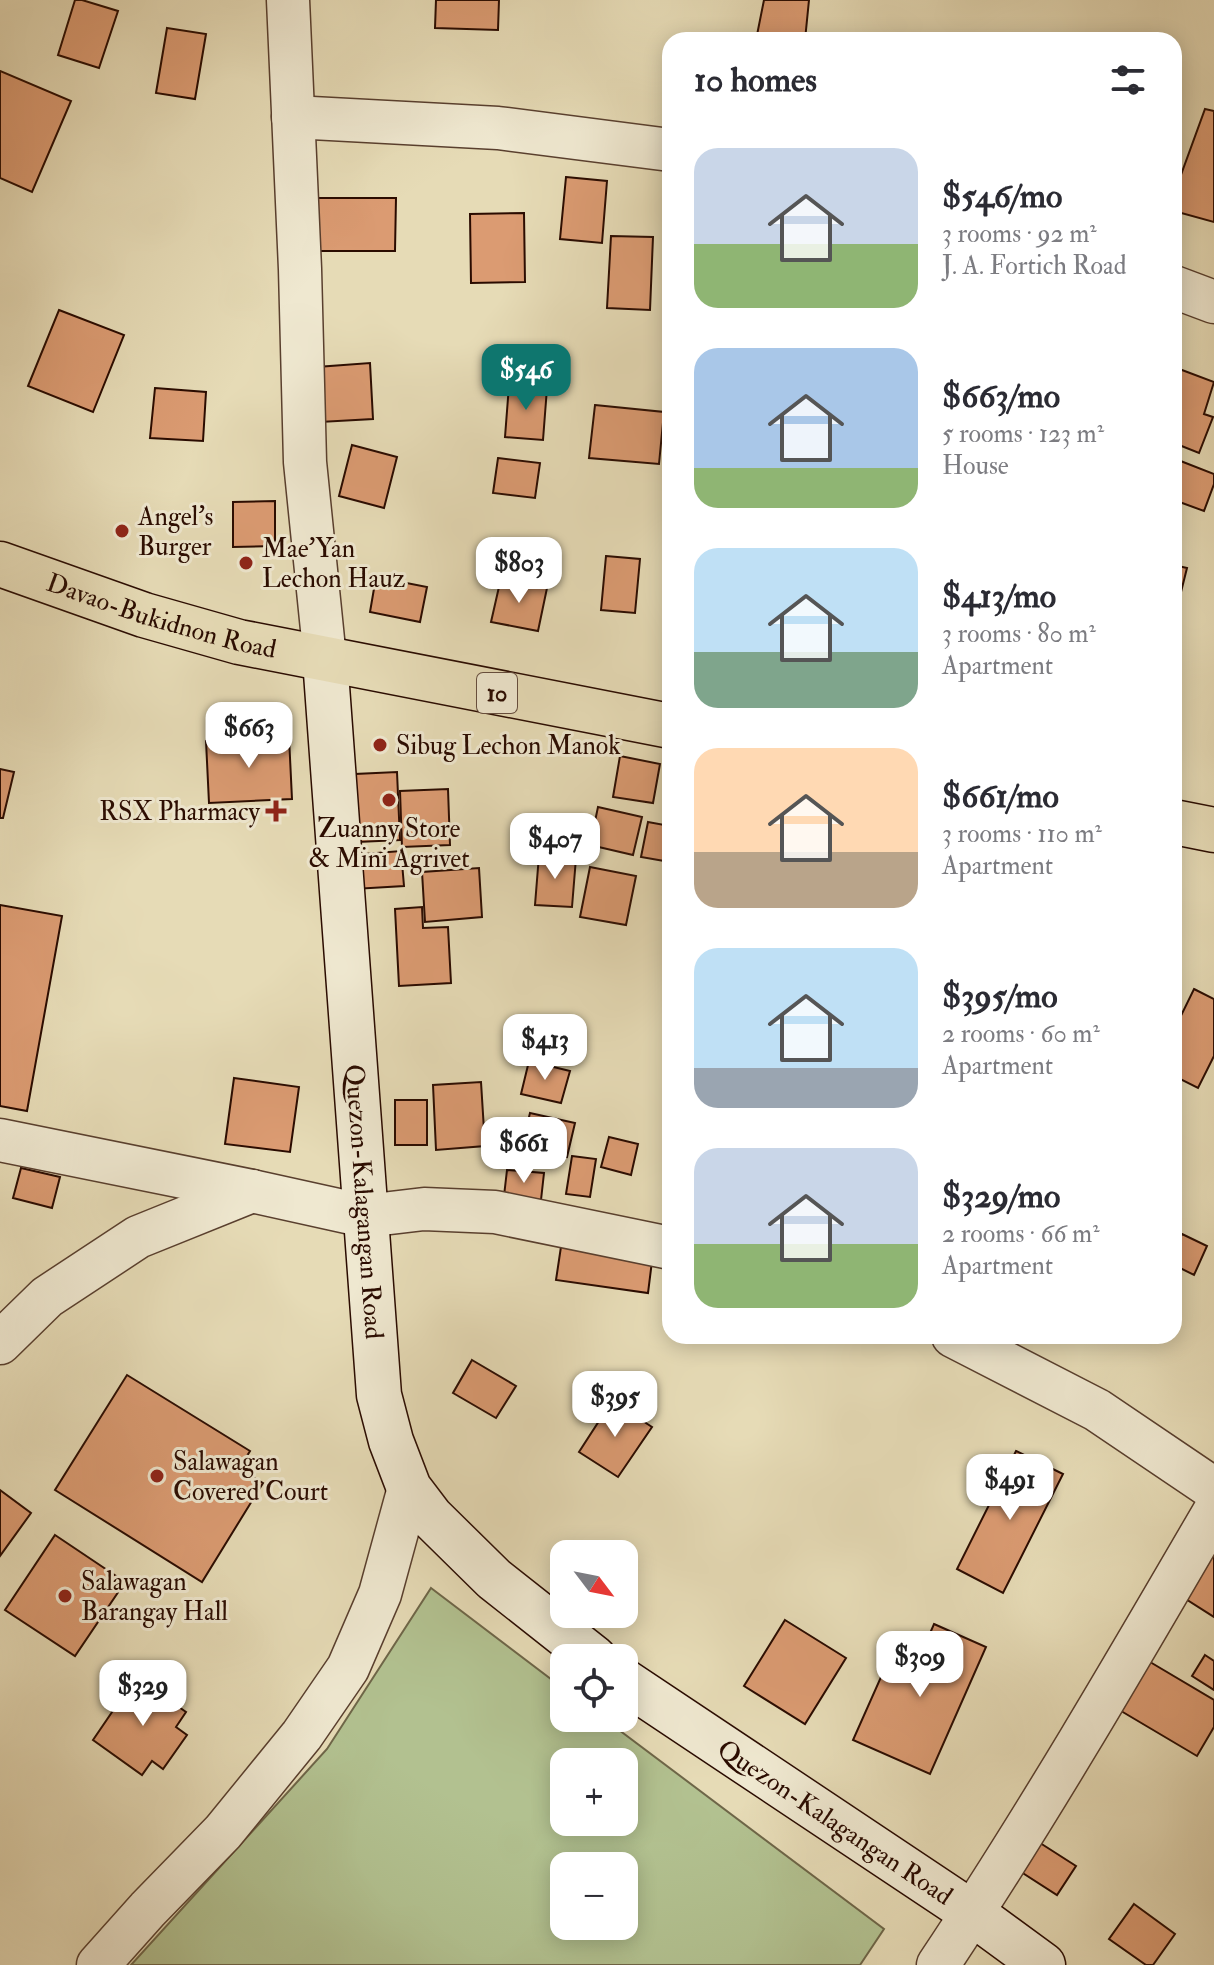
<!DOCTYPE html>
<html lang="en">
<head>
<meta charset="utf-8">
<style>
	:root { --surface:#fff; --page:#f7f7f7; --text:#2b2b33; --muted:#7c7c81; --accent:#0f766e }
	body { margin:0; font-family:"IM FELL Double Pica",serif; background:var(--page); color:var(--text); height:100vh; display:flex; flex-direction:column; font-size:30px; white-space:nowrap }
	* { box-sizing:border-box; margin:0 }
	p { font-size:26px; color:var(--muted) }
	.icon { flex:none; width:44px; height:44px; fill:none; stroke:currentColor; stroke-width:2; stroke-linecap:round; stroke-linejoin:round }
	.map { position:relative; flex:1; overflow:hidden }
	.panel { position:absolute; left:662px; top:32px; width:520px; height:1312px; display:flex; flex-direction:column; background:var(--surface); border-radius:24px; box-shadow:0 4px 20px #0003 }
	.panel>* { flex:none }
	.needle { width:52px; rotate:122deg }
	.buttons { position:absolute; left:550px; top:1540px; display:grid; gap:16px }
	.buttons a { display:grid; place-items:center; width:88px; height:88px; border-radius:16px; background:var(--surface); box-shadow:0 4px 20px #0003; font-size:40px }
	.price { position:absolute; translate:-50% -68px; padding:0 18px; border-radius:16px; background:#fff; color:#222; font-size:26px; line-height:52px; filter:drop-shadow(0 2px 4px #0008) }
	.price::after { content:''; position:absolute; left:50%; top:48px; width:24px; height:18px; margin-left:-12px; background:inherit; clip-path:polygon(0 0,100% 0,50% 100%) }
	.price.current { background:var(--accent); color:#fff }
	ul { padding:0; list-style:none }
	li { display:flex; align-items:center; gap:24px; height:200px; padding:0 32px }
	li span { display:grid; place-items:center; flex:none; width:224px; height:160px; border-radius:24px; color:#555 }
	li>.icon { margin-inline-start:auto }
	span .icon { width:96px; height:96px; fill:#fffc; stroke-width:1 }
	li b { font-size:34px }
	h2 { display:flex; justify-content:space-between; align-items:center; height:96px; padding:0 32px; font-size:34px }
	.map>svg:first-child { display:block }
	.green { fill:#b2c190; stroke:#6e6648; stroke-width:2; fill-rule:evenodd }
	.building { fill:#db9b72; stroke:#2a0b00; stroke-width:2 }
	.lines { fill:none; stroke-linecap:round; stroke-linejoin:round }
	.street-casing { stroke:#593f2e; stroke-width:45 }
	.secondary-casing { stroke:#2a0b00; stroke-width:47 }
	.highway-casing { stroke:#2a0b00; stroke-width:47 }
	.street { stroke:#efe8d0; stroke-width:42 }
	.secondary { stroke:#efe8d0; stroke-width:44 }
	.highway { stroke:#e6dbb6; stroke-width:44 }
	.poi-dot { fill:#8f2418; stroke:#efe8d0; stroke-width:3 }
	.labels { text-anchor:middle; stroke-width:6; stroke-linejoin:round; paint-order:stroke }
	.shield { fill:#efe8d0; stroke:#654d3e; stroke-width:2 }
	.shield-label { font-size:24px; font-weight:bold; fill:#2a0b00 }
	.poi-label { font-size:26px; fill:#2a0b00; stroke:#efe8d0; text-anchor:start }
	.street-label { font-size:26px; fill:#2a0b00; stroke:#efe8d0 }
</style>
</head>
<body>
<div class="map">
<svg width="1214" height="1965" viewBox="0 0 1214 1965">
	<rect width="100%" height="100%" fill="#e6dbb6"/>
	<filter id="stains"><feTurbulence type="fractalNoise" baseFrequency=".0025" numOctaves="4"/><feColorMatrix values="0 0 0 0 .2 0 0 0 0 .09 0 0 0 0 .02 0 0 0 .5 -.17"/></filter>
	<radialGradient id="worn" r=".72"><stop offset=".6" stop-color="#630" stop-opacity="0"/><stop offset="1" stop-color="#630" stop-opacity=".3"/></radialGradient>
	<path class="green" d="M431 1588 564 1689V1718H603L884 1929 860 1965H131L327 1749ZM564 1762H624V1822H564ZM564 1866H624V1926H564Z"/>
	<g class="building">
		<polygon points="75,0 82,0 118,11 99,68 58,55"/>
		<polygon points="436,0 499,0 498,30 435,28"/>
		<polygon points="764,0 809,0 805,40 756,40"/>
		<polygon points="167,28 206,34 195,99 156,93"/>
		<polygon points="0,71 71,101 32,192 0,178"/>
		<polygon points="1205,109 1214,111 1214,222 1174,211 1174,194"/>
		<polygon points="566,177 607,181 602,243 560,239"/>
		<polygon points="314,198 396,198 395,251 313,251"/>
		<polygon points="524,213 525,282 471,283 470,214"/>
		<polygon points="611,236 653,237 650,310 607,308"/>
		<polygon points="59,310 124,335 93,412 28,386"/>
		<polygon points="370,363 373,419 320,422 317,367"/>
		<polygon points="1174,367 1214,382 1204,414 1213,417 1199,453 1174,443"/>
		<polygon points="509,385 547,388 543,440 505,437"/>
		<polygon points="155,388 206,392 203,441 150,438"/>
		<polygon points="595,405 664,412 659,464 589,458"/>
		<polygon points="352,445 397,457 384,508 339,496"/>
		<polygon points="498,458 540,463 535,498 493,493"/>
		<polygon points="1178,460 1214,474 1214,484 1204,511 1174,500 1174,469"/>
		<polygon points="275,501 275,546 233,547 233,502"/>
		<polygon points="606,556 640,559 635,613 601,610"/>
		<polygon points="1174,565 1187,568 1176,612 1174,612"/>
		<polygon points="376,577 427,587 420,622 370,612"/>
		<polygon points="501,578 547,588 538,631 491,622"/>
		<polygon points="289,737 292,799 209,803 206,741"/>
		<polygon points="620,756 660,764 653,803 613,797"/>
		<polygon points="0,769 14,772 3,818 0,818"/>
		<polygon points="397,772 400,840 358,842 355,774"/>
		<polygon points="448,789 450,845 402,847 400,791"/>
		<polygon points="598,807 642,817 633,855 590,845"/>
		<polygon points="648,822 670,826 670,862 641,857"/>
		<polygon points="401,851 404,886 354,889 352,855"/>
		<polygon points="539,855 576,858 572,907 535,905"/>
		<polygon points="590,867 636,876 626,925 580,917"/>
		<polygon points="479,868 482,917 425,922 422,872"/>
		<polygon points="0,905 62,916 27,1111 0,1106"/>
		<polygon points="422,907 423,928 448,927 451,983 399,986 395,909"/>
		<polygon points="1194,989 1214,999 1214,1056 1198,1088 1174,1076 1174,1030"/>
		<polygon points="529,1061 570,1071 561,1103 521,1094"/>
		<polygon points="234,1078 299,1087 290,1152 225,1144"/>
		<polygon points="481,1082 485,1146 436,1150 433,1085"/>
		<rect x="395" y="1100" width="32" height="45"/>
		<polygon points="530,1113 575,1123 567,1157 522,1146"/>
		<polygon points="609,1137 638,1144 631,1175 601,1167"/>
		<polygon points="572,1156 596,1159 590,1197 566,1194"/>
		<polygon points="21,1168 60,1177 52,1208 13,1198"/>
		<polygon points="507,1170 544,1173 541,1200 504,1196"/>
		<polygon points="1182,1234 1207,1246 1194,1275 1174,1265 1174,1251"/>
		<polygon points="562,1240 653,1253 648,1293 556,1280"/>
		<polygon points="472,1360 516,1386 496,1418 453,1393"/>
		<polygon points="127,1375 250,1451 239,1469 263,1483 202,1582 55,1490"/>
		<polygon points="612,1401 652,1427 618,1477 579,1452"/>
		<polygon points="1016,1451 1063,1474 1003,1593 957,1569"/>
		<polygon points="0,1490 31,1513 0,1556"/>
		<polygon points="55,1535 125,1582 75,1656 5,1610"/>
		<polygon points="1208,1553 1214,1557 1214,1617 1181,1596"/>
		<polygon points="785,1620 846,1658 805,1724 744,1686"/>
		<polygon points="934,1624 986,1647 930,1774 853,1740 893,1650 918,1661"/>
		<polygon points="1205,1655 1214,1661 1214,1690 1192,1676"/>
		<polygon points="1145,1659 1214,1700 1214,1727 1197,1756 1116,1708"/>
		<polygon points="136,1677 186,1712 176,1727 187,1735 163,1769 152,1761 142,1775 93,1740"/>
		<polygon points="1037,1841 1076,1866 1057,1895 1018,1870"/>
		<polygon points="1134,1904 1175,1934 1153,1965 1146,1965 1109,1939"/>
	</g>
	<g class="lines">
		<defs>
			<g id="street">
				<polyline points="288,0 300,269 305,462 325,659"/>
				<polyline points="293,117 498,128 670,150"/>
				<polyline points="1174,287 1214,302"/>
				<polyline points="0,1140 252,1191 365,1216 424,1209 495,1212 670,1248"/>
				<polyline points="953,1336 1097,1410 1214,1489"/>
				<polyline points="0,1343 47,1297 138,1237 252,1191"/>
				<polyline points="98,1965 148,1909 223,1832 302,1735 348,1668 380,1594 409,1488"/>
				<path d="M938 1965C1036 1818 1125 1665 1214 1512"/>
			</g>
			<g id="secondary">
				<path id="s1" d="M325 659 379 1395 391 1441 409 1488 431 1517 494 1579 594 1658"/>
				<path id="s2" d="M624 1681 972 1913 1043 1965"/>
			</g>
			<g id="highway">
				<path id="s3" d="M0 564 144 615 239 642 670 726"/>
				<polyline points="1174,822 1214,830"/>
			</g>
		</defs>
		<use href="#street" class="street-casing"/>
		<use href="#secondary" class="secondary-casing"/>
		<use href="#highway" class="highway-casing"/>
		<use href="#street" class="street"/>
		<use href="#secondary" class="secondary"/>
		<use href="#highway" class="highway"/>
	</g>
	<g class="poi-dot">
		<circle cx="122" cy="531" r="8"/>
		<circle cx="246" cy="563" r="8"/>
		<circle cx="380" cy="745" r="8"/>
		<circle cx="389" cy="800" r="8"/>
		<path d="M272 799h8v8h8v8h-8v8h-8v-8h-8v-8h8z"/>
		<circle cx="157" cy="1476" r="8"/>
		<circle cx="65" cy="1596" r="8"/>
	</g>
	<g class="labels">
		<rect class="shield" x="477" y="673" width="40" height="40" rx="6"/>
		<g class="shield-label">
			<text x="497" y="701">10</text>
		</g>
		<g class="poi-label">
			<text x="138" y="525">Angel's<tspan x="138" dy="30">Burger</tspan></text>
			<text x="262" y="557">Mae'Yan<tspan x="262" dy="30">Lechon Hauz</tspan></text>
			<text x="396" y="754">Sibug Lechon Manok</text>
			<text x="260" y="820" text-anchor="end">RSX Pharmacy</text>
			<text x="389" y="837" text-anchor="middle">Zuanny Store<tspan x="389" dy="30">&amp; Mini Agrivet</tspan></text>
			<text x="173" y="1470">Salawagan<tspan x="173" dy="30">Covered Court</tspan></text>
			<text x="81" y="1590">Salawagan<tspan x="81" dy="30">Barangay Hall</tspan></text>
		</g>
		<g class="street-label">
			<text dy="9" stroke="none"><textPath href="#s3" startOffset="170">Davao-Bukidnon Road</textPath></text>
			<text dy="9" stroke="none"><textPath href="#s1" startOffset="544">Quezon-Kalagangan Road</textPath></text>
			<text dy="9" stroke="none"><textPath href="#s2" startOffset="254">Quezon-Kalagangan Road</textPath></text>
		</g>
	</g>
	<rect width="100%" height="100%" filter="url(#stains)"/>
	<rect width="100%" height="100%" fill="url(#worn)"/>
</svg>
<div class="buttons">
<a><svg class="needle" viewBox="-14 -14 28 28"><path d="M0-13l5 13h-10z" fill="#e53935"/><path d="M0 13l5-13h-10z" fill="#7c7c81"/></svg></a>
<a><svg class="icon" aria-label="locate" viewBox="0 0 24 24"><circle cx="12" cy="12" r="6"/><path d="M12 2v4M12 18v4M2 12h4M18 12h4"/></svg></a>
<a>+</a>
<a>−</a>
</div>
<b class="price current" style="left:526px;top:412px">$546</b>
<b class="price" style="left:519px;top:605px">$803</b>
<b class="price" style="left:249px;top:770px">$663</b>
<b class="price" style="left:555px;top:881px">$407</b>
<b class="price" style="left:545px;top:1082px">$413</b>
<b class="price" style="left:524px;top:1185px">$661</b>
<b class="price" style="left:615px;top:1439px">$395</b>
<b class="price" style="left:1010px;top:1522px">$491</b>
<b class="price" style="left:920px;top:1699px">$309</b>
<b class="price" style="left:143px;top:1728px">$329</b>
<section class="panel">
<h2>10 homes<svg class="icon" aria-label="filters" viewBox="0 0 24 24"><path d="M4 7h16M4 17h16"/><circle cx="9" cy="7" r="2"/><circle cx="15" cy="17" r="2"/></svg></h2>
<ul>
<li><span style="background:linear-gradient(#c9d6e8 60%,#8fb573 0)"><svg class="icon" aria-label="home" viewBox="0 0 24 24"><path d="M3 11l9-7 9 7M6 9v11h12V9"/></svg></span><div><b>$546/mo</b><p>3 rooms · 92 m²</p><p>J. A. Fortich Road</p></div></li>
<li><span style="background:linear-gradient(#a9c7e8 75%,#8fb573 0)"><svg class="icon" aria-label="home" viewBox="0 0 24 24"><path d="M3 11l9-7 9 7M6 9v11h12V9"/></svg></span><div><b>$663/mo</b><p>5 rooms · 123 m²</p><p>House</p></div></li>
<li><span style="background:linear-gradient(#bfe0f5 65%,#7fa58c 0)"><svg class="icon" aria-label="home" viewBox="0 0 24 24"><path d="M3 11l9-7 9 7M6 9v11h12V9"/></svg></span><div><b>$413/mo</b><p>3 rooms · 80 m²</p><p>Apartment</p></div></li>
<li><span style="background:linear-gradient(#ffd9b3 65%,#b9a48a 0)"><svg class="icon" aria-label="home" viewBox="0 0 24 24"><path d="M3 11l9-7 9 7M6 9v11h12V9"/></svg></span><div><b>$661/mo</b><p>3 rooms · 110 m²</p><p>Apartment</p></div></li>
<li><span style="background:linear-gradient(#bfe0f5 75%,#9aa5b1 0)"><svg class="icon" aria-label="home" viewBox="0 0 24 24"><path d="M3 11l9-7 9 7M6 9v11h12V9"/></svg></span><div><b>$395/mo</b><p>2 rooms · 60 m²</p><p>Apartment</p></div></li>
<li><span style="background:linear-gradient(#c9d6e8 60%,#8fb573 0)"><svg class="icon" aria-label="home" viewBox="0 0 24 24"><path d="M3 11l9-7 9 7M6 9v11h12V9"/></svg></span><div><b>$329/mo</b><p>2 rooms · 66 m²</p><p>Apartment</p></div></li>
</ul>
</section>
</div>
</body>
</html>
